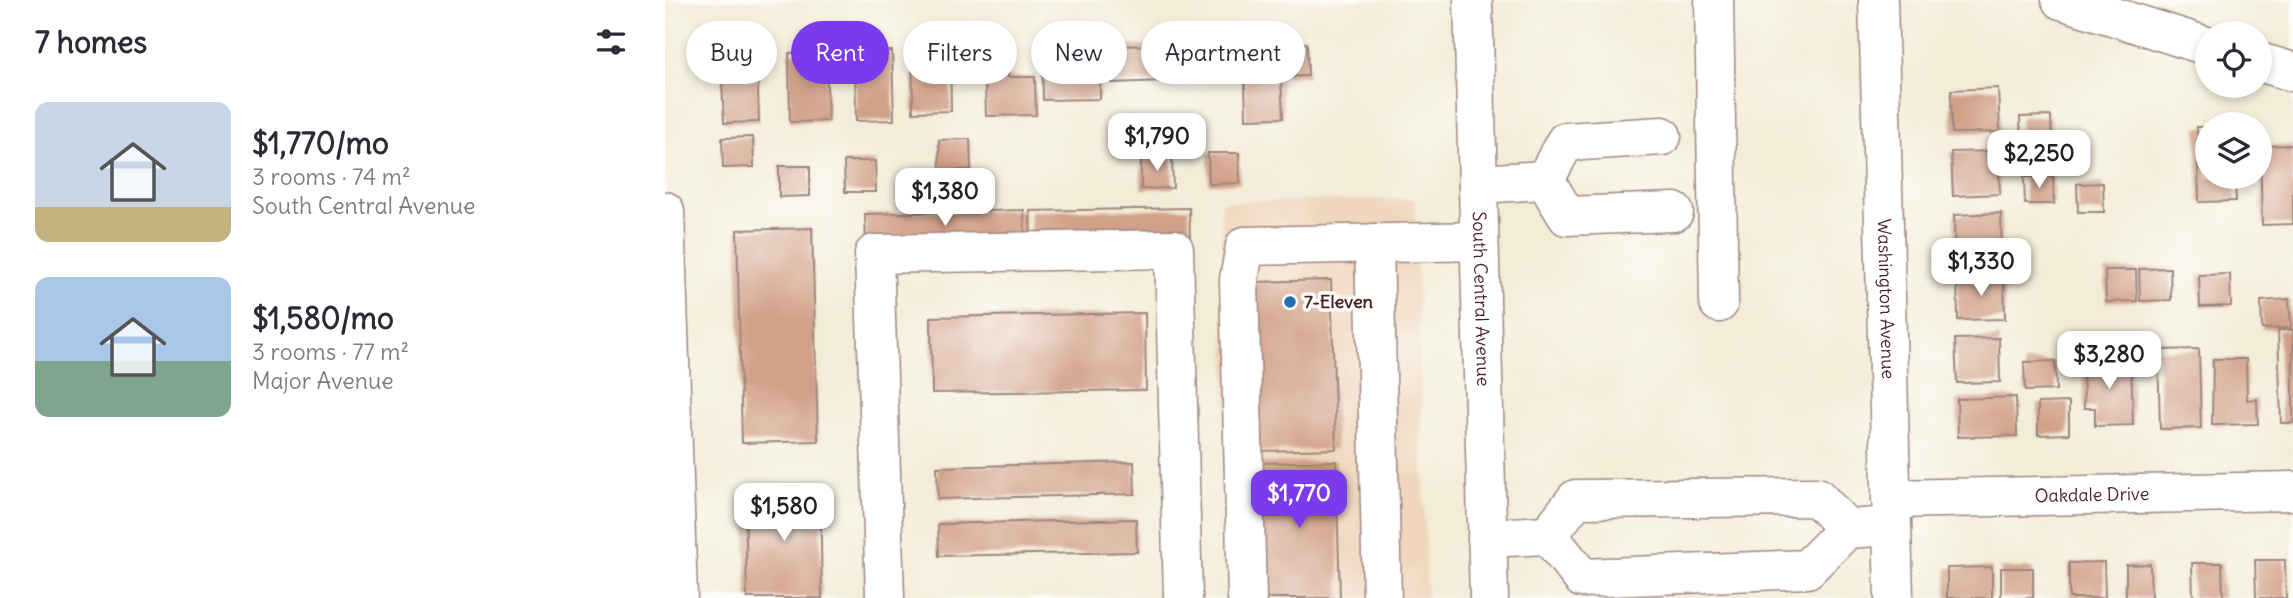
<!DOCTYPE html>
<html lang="en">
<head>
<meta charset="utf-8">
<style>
	:root { --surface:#fff; --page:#f2f2f3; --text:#2b2b33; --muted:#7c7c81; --accent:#7c3aed }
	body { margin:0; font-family:Delius,sans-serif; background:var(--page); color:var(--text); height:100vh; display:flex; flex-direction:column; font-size:26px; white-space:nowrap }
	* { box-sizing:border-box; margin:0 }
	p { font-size:23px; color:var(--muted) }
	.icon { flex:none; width:38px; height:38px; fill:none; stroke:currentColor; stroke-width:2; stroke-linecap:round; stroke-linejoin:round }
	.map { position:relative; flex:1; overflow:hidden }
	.panel { display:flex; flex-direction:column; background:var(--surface); width:665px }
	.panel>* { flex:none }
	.guide { position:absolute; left:21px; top:21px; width:665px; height:63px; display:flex; gap:14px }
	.tools { position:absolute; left:1530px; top:21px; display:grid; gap:14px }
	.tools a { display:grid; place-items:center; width:77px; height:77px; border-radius:50%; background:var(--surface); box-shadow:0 4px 10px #0003; font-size:35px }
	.price { position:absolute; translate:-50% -60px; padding:0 16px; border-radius:14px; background:#fff; color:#222; font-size:23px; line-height:46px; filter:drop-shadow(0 2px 4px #0008) }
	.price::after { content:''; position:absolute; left:50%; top:42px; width:21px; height:16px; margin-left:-10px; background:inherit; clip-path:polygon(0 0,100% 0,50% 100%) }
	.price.selected { background:var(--accent); color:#fff }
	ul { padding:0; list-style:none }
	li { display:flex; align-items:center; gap:21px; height:175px; padding:0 35px }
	li span { display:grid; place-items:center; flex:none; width:196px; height:140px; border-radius:14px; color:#555 }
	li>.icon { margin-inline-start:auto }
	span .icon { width:84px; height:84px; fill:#fffc; stroke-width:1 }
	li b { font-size:30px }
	h2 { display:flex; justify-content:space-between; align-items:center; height:84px; padding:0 35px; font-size:30px }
	.chip { padding:0 24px; border-radius:32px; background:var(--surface); box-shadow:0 4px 10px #0003; font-size:24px; line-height:63px }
	.chip.selected { background:var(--accent); color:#fff }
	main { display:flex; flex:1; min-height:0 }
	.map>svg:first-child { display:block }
	.built { fill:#efd6bc }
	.building { fill:#d2a088 }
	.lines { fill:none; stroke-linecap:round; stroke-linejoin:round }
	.minor-casing { stroke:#9e8681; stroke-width:41 }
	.minor { stroke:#fff; stroke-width:38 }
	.poi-dot { fill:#1f6fb2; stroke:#fdfcf7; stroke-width:2.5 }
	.labels { text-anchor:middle; stroke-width:7; stroke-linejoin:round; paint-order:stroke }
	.street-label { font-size:18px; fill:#4a1f2b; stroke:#fdfcf7 }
	.poi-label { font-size:18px; font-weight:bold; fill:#4a1f2b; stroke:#fdfcf7; text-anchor:start }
</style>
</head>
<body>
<main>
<section class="panel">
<h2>7 homes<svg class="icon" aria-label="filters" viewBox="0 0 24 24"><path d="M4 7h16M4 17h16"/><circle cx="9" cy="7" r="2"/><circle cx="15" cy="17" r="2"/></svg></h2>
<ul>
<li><span style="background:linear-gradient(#c9d6e8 75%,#c2b280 0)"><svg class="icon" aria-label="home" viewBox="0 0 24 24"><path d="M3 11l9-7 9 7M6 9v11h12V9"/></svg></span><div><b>$1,770/mo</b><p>3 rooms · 74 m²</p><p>South Central Avenue</p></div></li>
<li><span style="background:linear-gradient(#a9c7e8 60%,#7fa58c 0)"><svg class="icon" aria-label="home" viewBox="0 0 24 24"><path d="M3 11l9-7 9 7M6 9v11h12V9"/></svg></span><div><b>$1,580/mo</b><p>3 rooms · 77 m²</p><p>Major Avenue</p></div></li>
</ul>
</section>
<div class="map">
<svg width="1628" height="598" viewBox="0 0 1628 598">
	<rect width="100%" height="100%" fill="#fdfcf7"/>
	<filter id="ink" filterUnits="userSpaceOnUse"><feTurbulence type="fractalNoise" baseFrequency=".0143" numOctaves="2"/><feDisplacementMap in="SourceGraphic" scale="14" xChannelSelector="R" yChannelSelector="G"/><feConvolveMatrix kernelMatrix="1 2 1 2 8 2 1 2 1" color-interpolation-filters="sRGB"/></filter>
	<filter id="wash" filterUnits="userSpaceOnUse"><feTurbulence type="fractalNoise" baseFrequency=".00686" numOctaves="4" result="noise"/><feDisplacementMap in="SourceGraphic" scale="28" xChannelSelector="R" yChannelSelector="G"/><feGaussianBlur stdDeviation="1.57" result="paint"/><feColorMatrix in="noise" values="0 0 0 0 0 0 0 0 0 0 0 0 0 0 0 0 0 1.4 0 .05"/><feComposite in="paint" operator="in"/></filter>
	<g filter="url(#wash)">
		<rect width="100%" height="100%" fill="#f3ecd7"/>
		<polygon class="built" points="750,199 762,598 566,598 556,202"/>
		<g id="blocks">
			<g class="building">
				<polygon points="285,41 286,111 248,112 247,42"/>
				<polygon points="642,43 643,76 616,77 618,118 581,119 579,49 615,49 615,44"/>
				<polygon points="566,44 567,80 511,81 510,45"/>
				<polygon points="501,45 502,81 446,83 445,46"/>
				<polygon points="342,46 343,77 370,77 371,115 321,116 320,84 311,84 310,47"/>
				<polygon points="377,47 408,47 408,60 435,60 435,99 378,100"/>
				<polygon points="227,51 229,120 191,121 190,52"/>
				<polygon points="161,52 163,121 125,122 124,53"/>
				<polygon points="92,57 94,122 59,123 56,59"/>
				<polygon points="1333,88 1335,132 1287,133 1286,90"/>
				<polygon points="1386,116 1387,145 1356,146 1355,117"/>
				<polygon points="1532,127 1542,127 1542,177 1586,177 1586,180 1570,180 1571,201 1534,202"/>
				<polygon points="88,137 89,167 58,168 57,138"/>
				<polygon points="305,139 306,170 275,170 274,140"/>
				<polygon points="1628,145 1628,224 1597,225 1595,146"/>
				<polygon points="1333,151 1335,194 1288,196 1286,152"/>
				<polygon points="543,153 574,153 575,183 544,184"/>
				<polygon points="507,157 508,188 476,189 476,158"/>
				<polygon points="179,161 210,161 211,192 180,192"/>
				<polygon points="114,166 145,166 145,196 114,197"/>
				<polygon points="1388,176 1389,204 1360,204 1359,177"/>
				<polygon points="1438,183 1439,212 1413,212 1412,184"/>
				<polygon points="524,208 525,239 366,243 365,211"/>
				<polygon points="359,210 360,242 201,245 200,214"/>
				<polygon points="1336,213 1337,256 1290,258 1289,215"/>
				<polygon points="147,228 153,441 77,443 72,230"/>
				<polygon points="1505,268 1506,300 1475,301 1474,269"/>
				<polygon points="1440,270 1471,270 1472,301 1441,302"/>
				<polygon points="1565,274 1566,306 1535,307 1534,275"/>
				<polygon points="1339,275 1340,319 1293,320 1292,277"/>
				<polygon points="666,280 671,449 593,451 588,282"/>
				<polygon points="1624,299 1626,328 1597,329 1596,301"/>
				<polygon points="480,313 481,390 267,393 266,317"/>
				<polygon points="1613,330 1628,330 1628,423 1616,423"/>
				<polygon points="1334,338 1335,382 1292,383 1290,339"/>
				<polygon points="1534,349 1536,428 1495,429 1493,350"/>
				<polygon points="1418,359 1466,359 1468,425 1430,426 1430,408 1419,408"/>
				<polygon points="1548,359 1581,359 1582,400 1592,399 1593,424 1547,425"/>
				<polygon points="1390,361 1391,390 1360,391 1359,362"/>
				<polygon points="1351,397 1352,436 1293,437 1292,399"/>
				<polygon points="1404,402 1404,434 1373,435 1373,403"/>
				<polygon points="671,461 675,598 597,598 593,463"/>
				<polygon points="469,462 470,494 273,499 272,467"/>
				<polygon points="155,487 157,598 82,598 80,489"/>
				<polygon points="471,519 472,552 274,556 273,524"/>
				<polygon points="1590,560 1620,560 1621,598 1591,598"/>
				<polygon points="1439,562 1440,598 1404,598 1404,563"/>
				<polygon points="1527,563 1557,563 1558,598 1528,598"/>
				<polygon points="1485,564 1486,598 1461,598 1461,565"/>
				<polygon points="1327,567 1327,598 1282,598 1282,568"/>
				<rect x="1336" y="568" width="32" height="30"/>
			</g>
		</g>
	</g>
	<g filter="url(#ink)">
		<use href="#blocks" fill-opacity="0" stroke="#9e8681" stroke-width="2"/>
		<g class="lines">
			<defs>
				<g id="minor">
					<path id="s1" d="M808 0 824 598"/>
					<polyline points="1049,0 1054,303"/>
					<path id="s2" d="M1213 0 1229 598"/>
					<polyline points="1396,0 1542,46"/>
					<polyline points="1594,62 1628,72"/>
					<polyline points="880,180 900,142 997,136"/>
					<polyline points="813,184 880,180 902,216 1009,212"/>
					<polyline points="0,211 13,598"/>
					<polyline points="709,243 717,598"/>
					<path id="s3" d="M1226 499 1628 491"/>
					<polyline points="883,535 911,499 1152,497 1182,529"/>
					<polyline points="822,538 883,535 917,578 1142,569 1182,529 1227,526"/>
					<polyline points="220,598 209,254 509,249 518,598"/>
					<polyline points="582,598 574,280 580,246 814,241"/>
				</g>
			</defs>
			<use href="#minor" class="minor-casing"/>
			<use href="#minor" class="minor"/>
		</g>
	</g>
	<circle class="poi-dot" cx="625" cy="302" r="7"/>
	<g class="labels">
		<g class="street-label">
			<text dy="6" stroke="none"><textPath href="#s1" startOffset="299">South Central Avenue</textPath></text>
			<text dy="6" stroke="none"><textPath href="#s2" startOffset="299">Washington Avenue</textPath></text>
			<text dy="6" stroke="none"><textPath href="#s3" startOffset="201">Oakdale Drive</textPath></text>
		</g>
		<g class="poi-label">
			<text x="639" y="308">7-Eleven</text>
		</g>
	</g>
</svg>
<div class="tools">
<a><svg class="icon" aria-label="locate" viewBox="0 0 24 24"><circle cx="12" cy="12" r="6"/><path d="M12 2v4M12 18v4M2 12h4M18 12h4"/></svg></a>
<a><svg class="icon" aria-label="layers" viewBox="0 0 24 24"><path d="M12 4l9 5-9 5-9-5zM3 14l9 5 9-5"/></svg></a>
</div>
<b class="price" style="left:492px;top:173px">$1,790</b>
<b class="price" style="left:1374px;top:190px">$2,250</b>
<b class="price" style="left:280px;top:228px">$1,380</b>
<b class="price" style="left:1316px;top:298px">$1,330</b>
<b class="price" style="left:1444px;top:391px">$3,280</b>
<b class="price selected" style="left:634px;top:530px">$1,770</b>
<b class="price" style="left:119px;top:543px">$1,580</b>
<div class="guide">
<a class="chip">Buy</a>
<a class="chip selected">Rent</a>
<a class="chip">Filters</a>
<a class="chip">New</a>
<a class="chip">Apartment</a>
</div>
</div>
</main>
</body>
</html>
